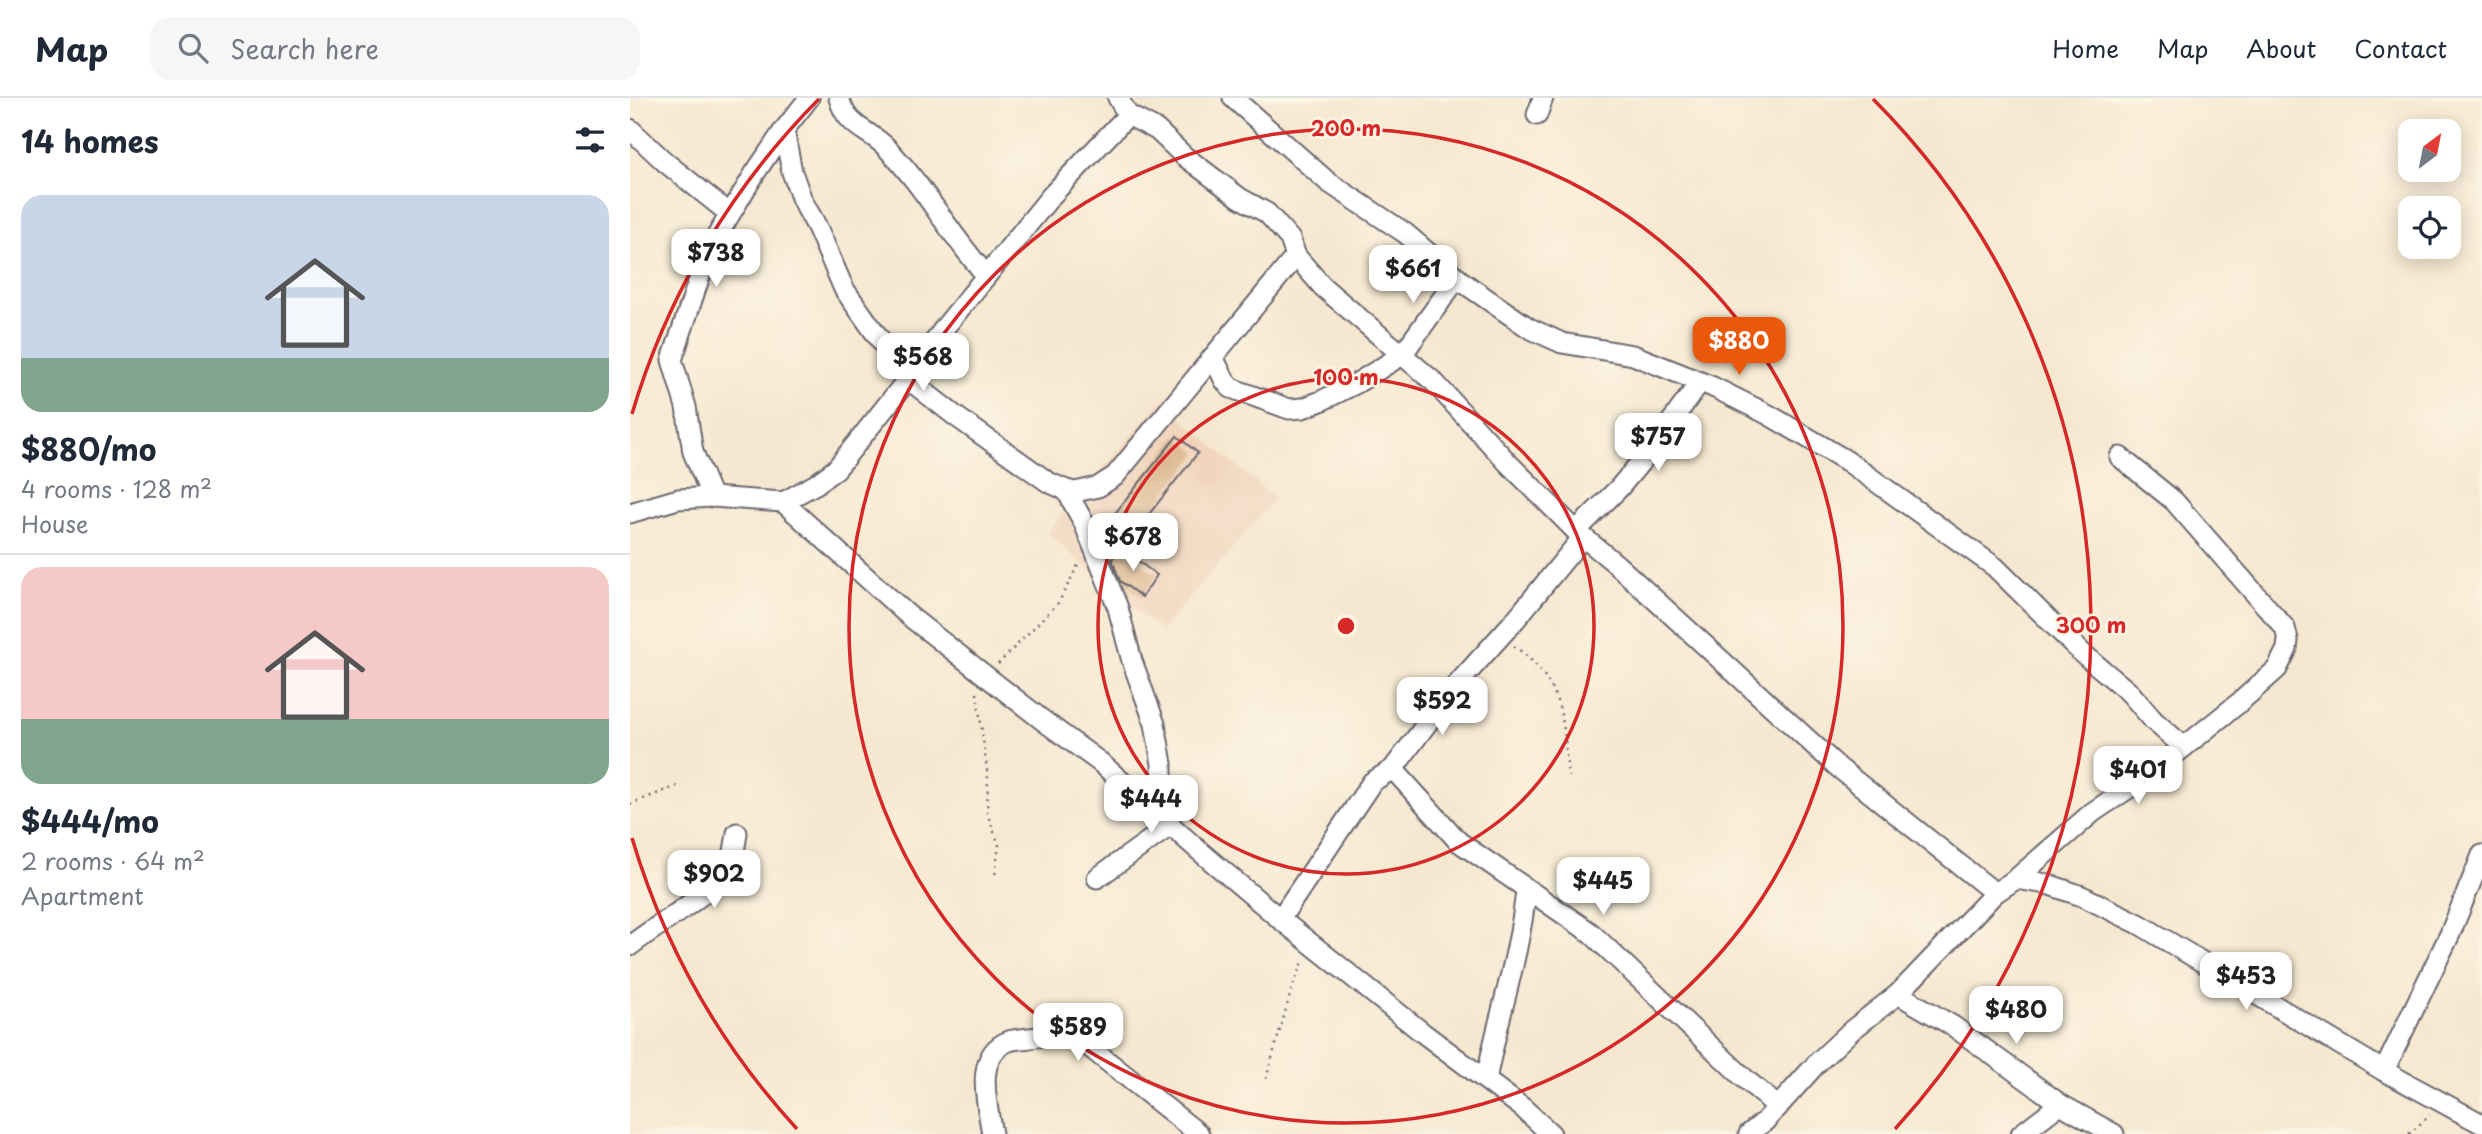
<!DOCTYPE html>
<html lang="en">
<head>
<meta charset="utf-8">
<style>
	:root { --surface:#fff; --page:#f6f6f7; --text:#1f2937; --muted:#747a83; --line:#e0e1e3; --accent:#ea580c }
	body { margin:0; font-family:"Playpen Sans",sans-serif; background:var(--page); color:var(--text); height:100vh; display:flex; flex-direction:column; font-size:26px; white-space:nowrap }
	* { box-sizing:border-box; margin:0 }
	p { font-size:23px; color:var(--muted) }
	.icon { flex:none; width:38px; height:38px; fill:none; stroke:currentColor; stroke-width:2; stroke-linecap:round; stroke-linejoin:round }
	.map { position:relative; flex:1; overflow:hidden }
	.drawer { display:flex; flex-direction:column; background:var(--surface); width:630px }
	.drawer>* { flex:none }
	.needle { width:46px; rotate:32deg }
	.fabs { position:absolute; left:1768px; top:21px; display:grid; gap:14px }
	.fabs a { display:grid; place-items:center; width:63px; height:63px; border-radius:14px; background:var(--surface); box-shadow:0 4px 18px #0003; font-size:35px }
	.price { position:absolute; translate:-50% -60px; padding:0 16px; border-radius:14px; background:#fff; color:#222; font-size:23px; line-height:46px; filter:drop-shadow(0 2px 4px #0008) }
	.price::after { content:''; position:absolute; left:50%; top:42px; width:21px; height:16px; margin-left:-10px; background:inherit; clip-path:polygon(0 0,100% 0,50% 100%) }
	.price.active { background:var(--accent); color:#fff }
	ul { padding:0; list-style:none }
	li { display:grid; align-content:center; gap:14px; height:371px; padding:0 21px }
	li+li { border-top:2px solid var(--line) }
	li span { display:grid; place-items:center; height:217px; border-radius:21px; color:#555 }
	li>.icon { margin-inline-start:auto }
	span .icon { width:126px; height:126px; fill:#fffc; stroke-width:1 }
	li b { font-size:30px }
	h2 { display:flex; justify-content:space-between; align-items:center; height:84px; padding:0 21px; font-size:30px }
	header { display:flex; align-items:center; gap:42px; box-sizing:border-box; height:98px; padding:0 35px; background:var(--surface); border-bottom:2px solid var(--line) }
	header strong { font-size:33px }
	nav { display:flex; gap:38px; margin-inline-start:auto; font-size:24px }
	.search { width:490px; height:63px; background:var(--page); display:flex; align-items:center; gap:18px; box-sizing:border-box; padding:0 24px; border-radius:21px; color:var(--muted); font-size:26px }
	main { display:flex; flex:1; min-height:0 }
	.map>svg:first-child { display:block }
	.built { fill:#f1d5bd }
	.building { fill:#debb95 }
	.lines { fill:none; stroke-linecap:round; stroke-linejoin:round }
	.minor-casing { stroke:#6c676f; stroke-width:23 }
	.path { stroke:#6c676f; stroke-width:2.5; stroke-dasharray:2 5; stroke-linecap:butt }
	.minor { stroke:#fff; stroke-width:19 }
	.ring { fill:none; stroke:#d62828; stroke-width:3.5 }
	.centre { fill:#d62828; stroke:#fcf5e5; stroke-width:3.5 }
	.ring-label { font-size:21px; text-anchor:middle; font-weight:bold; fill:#d62828; stroke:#fcf5e5; stroke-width:5; stroke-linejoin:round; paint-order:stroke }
</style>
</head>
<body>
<header>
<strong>Map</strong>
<div class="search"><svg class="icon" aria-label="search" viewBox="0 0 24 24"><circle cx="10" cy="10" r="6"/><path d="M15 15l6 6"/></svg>Search here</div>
<nav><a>Home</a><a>Map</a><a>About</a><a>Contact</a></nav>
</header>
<main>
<section class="drawer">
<h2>14 homes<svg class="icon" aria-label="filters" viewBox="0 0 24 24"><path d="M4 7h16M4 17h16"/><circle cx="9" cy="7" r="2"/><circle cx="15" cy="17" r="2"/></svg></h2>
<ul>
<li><span style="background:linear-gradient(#c9d6e8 75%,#7fa58c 0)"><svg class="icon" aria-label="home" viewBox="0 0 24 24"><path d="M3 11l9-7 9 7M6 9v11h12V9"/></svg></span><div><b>$880/mo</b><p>4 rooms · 128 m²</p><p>House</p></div></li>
<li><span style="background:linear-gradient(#f6c9c9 70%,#7fa58c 0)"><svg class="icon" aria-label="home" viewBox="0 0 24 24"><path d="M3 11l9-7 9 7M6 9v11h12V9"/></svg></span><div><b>$444/mo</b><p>2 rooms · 64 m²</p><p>Apartment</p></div></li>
</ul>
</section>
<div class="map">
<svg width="1852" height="1036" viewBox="0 0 1852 1036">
	<rect width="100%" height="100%" fill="#fcf5e5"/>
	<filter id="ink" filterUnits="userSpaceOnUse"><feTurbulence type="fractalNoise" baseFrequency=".0143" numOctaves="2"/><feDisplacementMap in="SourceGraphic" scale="14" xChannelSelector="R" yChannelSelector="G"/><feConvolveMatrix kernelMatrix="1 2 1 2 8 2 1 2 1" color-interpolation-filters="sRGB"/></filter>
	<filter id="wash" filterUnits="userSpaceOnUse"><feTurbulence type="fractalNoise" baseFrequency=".00686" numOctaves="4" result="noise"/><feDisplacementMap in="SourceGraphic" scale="28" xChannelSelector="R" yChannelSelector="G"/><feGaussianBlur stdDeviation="1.57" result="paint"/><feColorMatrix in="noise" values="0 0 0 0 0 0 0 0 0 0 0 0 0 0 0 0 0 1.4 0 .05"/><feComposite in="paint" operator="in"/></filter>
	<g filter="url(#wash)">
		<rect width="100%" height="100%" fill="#f6e8d0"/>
		<polygon class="built" points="532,303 645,401 531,533 417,435"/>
		<g id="blocks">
			<g class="building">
				<polygon points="547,338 568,355 499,441 478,424"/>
				<polygon points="490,450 527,477 512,499 490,483 482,461"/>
			</g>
		</g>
	</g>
	<g filter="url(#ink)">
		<use href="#blocks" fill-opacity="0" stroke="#6c676f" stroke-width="2"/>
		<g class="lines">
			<defs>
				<g id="minor">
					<path d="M209 0C217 30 238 31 256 49 294 88 320 137 356 177"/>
					<polyline points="488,0 498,17 527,32 554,58 610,100 637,115 660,141 666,158 693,189 804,284 878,365 946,433 986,466 1209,670 1365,795"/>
					<polyline points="603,0 698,84 775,135 831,183 899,230 932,245 1003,257 1083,289 1139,317 1217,363 1365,469 1451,554 1500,595 1524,623 1554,649"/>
					<polyline points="907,17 913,0"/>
					<polyline points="0,31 35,64 100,116"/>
					<polyline points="154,32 162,74 172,102 187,129 214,191 278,281 324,317 418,384 436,392 445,394 468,389 485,378 666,158"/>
					<polyline points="583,259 595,283 601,290 659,311 673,310 691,303 727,285 772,257 827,180"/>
					<polyline points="436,392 454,425 488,510 502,563 525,626 532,666 532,685 528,716"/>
					<polyline points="82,399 63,354 56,309 42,262 79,151 125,75 154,32 179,0"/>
					<polyline points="153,404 279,518 411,621 471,665 566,750 650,821 793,935 893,1010 921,1036"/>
					<polyline points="0,415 48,401 82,399 153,404 186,386 206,371 278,281 315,229 421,98 498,17"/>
					<polyline points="946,433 989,390 1020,353 1070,284"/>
					<polyline points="763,671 829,744 961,835 1114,980 1148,1009"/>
					<polyline points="467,780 541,727"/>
					<polyline points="1386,781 1417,786 1452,798 1509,826 1754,973 1852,1026"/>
					<polyline points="650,821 742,684 763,671 822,592 886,521 953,439"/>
					<path d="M0 848C29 824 91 794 103 757 105 750 106 742 107 735"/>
					<polyline points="1268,896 1323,928 1430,1006 1484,1036"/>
					<polyline points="1754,973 1820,836 1852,757"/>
					<path d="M856 982C868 919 890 856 896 792"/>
					<path d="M362 1036C358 1008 342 957 379 943 385 941 393 941 400 940 417 938 431 934 448 940L569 1036"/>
					<polyline points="1119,1036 1135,1023 1188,964 1222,932 1268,896 1365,795 1386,781 1463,714 1523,674 1610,604 1647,571 1657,551 1658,542 1655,530 1544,403 1490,359"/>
					<polyline points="1391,1036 1430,1006"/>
				</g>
			</defs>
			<use href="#minor" class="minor-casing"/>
			<g class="path">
				<path d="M884 548C918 572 931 601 935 641 937 654 935 666 939 679"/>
				<polyline points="368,566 429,504 450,463"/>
				<polyline points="347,595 358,680 357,715 369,747 365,778"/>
				<polyline points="0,706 47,688"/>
				<polyline points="636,981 662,890 674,862"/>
				<polyline points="1779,1036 1800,1017"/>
			</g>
			<use href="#minor" class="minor"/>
		</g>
	</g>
	<g class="ring">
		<circle cx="716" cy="528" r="248"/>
		<circle cx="716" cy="528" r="497"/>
		<path d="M167 1031A745 745 0 0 1 2 740M2 316A745 745 0 0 1 189 1M1243 1A745 745 0 0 1 1265 1031"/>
	</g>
	<circle cx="716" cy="528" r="10" class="centre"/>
	<g class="ring-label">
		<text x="716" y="38">200 m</text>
		<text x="716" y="287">100 m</text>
		<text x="1461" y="535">300 m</text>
	</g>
</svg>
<div class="fabs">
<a><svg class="needle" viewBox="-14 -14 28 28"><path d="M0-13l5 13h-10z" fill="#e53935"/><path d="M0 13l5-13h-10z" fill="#747a83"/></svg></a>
<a><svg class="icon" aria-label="locate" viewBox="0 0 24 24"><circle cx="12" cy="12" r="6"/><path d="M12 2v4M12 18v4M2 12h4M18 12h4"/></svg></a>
</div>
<b class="price" style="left:86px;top:191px">$738</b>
<b class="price" style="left:783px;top:207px">$661</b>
<b class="price active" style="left:1109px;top:279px">$880</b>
<b class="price" style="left:293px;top:295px">$568</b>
<b class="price" style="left:1028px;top:375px">$757</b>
<b class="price" style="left:503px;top:475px">$678</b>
<b class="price" style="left:812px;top:639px">$592</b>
<b class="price" style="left:1508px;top:708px">$401</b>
<b class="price" style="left:521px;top:737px">$444</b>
<b class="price" style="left:84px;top:812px">$902</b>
<b class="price" style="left:973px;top:819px">$445</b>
<b class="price" style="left:1616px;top:914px">$453</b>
<b class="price" style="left:1386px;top:948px">$480</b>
<b class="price" style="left:448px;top:965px">$589</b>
</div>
</main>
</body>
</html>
